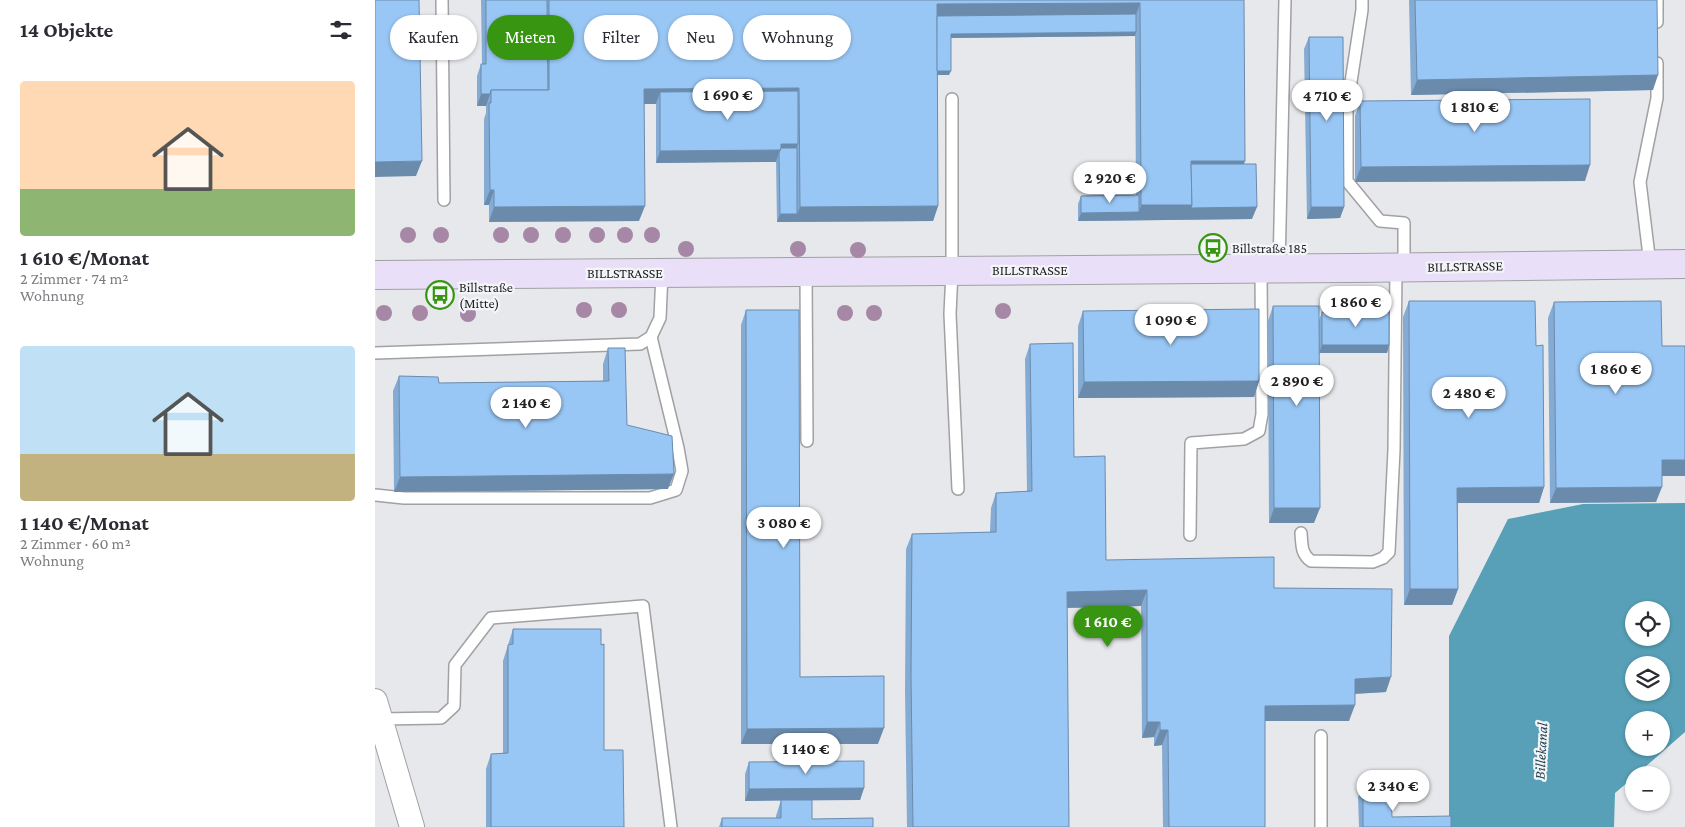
<!DOCTYPE html>
<html lang="de">
<head>
<meta charset="utf-8">
<style>
	:root { --surface:#fff; --page:#f2f2f3; --text:#2b2b33; --muted:#7c7c81; --accent:#379511 }
	body { margin:0; font-family:"Crimson Pro",serif; background:var(--page); color:var(--text); height:100vh; display:flex; flex-direction:column; font-size:19px; white-space:nowrap }
	* { box-sizing:border-box; margin:0 }
	p { font-size:16px; color:var(--muted) }
	.icon { flex:none; width:28px; height:28px; fill:none; stroke:currentColor; stroke-width:2; stroke-linecap:round; stroke-linejoin:round }
	.map { position:relative; flex:1; overflow:hidden }
	.details { display:flex; flex-direction:column; background:var(--surface); width:375px }
	.details>* { flex:none }
	.guide { position:absolute; left:15px; top:15px; width:475px; height:45px; display:flex; gap:10px }
	.buttons { position:absolute; left:1250px; top:601px; display:grid; gap:10px }
	.buttons a { display:grid; place-items:center; width:45px; height:45px; border-radius:50%; background:var(--surface); box-shadow:0 1px 4px #0004; font-size:25px }
	.price { position:absolute; translate:-50% -42px; padding:0 11px; border-radius:18px; background:#fff; color:#222; font-size:16px; line-height:32px; filter:drop-shadow(0 1px 2px #0008) }
	.price::after { content:''; position:absolute; left:50%; top:30px; width:15px; height:11px; margin-left:-8px; background:inherit; clip-path:polygon(0 0,100% 0,50% 100%) }
	.price.on { background:var(--accent); color:#fff }
	ul { padding:0; list-style:none }
	li { display:grid; align-content:center; gap:10px; height:265px; padding:0 20px }
	li span { display:grid; place-items:center; height:155px; border-radius:5px; color:#555 }
	li>.icon { margin-inline-start:auto }
	span .icon { width:90px; height:90px; fill:#fffc; stroke-width:1 }
	li b { font-size:21px }
	h2 { display:flex; justify-content:space-between; align-items:center; height:60px; padding:0 20px; font-size:21px }
	.chip { padding:0 18px; border-radius:22px; background:var(--surface); box-shadow:0 1px 4px #0004; font-size:18px; line-height:45px }
	.chip.on { background:var(--accent); color:#fff }
	main { display:flex; flex:1; min-height:0 }
	.map>svg:first-child { display:block }
	.water { fill:#57a0b8; fill-rule:evenodd }
	.lines { fill:none; stroke-linecap:round; stroke-linejoin:round }
	.lane-casing { stroke:#a0a1a3; stroke-width:14 }
	.street-casing { stroke:#a0a1a3; stroke-width:26 }
	.secondary-casing { stroke:#a0a1a3; stroke-width:30 }
	.lane { stroke:#fff; stroke-width:11 }
	.street { stroke:#fff; stroke-width:24 }
	.secondary { stroke:#eadff8; stroke-width:28 }
	.tree { fill:#a687a6 }
	.wall { fill:#84abd3 }
	.shaded-wall { fill:#6b8bac }
	.building { fill:#99c7f5; stroke:#6b8bac }
	.labels { text-anchor:middle; stroke-width:4.5; stroke-linejoin:round; paint-order:stroke }
	.poi-label { font-size:14px; fill:#1f1f21; stroke:#f4f5f8; text-anchor:start }
	.street-label { font-size:14px; fill:#1f1f21; stroke:#f4f5f8 }
	.water-label { font-size:15px; font-style:italic; fill:#1b3e49; stroke:#f4f5f8 }
</style>
</head>
<body>
<main>
<section class="details">
<h2>14 Objekte<svg class="icon" aria-label="filters" viewBox="0 0 24 24"><path d="M4 7h16M4 17h16"/><circle cx="9" cy="7" r="2"/><circle cx="15" cy="17" r="2"/></svg></h2>
<ul>
<li><span style="background:linear-gradient(#ffd9b3 70%,#8fb573 0)"><svg class="icon" aria-label="home" viewBox="0 0 24 24"><path d="M3 11l9-7 9 7M6 9v11h12V9"/></svg></span><div><b>1 610 €/Monat</b><p>2 Zimmer · 74 m²</p><p>Wohnung</p></div></li>
<li><span style="background:linear-gradient(#bfe0f5 70%,#c2b280 0)"><svg class="icon" aria-label="home" viewBox="0 0 24 24"><path d="M3 11l9-7 9 7M6 9v11h12V9"/></svg></span><div><b>1 140 €/Monat</b><p>2 Zimmer · 60 m²</p><p>Wohnung</p></div></li>
</ul>
</section>
<div class="map">
<svg width="1310" height="827" viewBox="0 0 1310 827">
	<rect width="100%" height="100%" fill="#e7e8eb"/>
	<path class="water" d="M1310 503V732L1261 775H1259V777L1240 793 1239 827H1074V636L1133 519 1208 504ZM1259 610H1286V638H1259ZM1259 665H1286V692H1259ZM1259 720H1286V748H1259Z"/>
	<g class="lines">
		<defs>
			<g id="lane">
				<polyline points="67,0 69,200"/>
				<polyline points="987,0 987,10 972,108 972,181 1005,221 1029,223 1029,267"/>
				<polyline points="1282,0 1282,22"/>
				<polyline points="577,99 577,271 575,314 583,489"/>
				<polyline points="1275,264 1265,182 1282,98 1282,63"/>
				<polyline points="904,269 910,0"/>
				<polyline points="431,272 432,441"/>
				<polyline points="0,353 265,344 276,337 285,318 287,273"/>
				<polyline points="0,495 29,498 275,498 301,490 307,471 303,448 276,337"/>
				<path d="M926 533C927 545 926 554 936 561L998 562 1008 558 1014 552 1019 450 1021 268"/>
				<polyline points="815,535 816,443 869,439 884,431 887,414 886,269"/>
				<polyline points="5,719 66,718 79,706 80,665 116,618 268,606 296,827"/>
				<polyline points="946,827 946,736"/>
			</g>
			<polyline id="street" points="0,701 37,827"/>
			<polyline id="secondary" points="0,275 980,268 1310,264"/>
		</defs>
		<use href="#lane" class="lane-casing"/>
		<use href="#street" class="street-casing"/>
		<use href="#secondary" class="secondary-casing"/>
		<use href="#lane" class="lane"/>
		<use href="#street" class="street"/>
		<use href="#secondary" class="secondary"/>
	</g>
	<g class="tree">
		<circle cx="33" cy="235" r="8"/>
		<circle cx="66" cy="235" r="8"/>
		<circle cx="126" cy="235" r="8"/>
		<circle cx="156" cy="235" r="8"/>
		<circle cx="188" cy="235" r="8"/>
		<circle cx="222" cy="235" r="8"/>
		<circle cx="250" cy="235" r="8"/>
		<circle cx="277" cy="235" r="8"/>
		<circle cx="311" cy="249" r="8"/>
		<circle cx="423" cy="249" r="8"/>
		<circle cx="483" cy="250" r="8"/>
		<circle cx="209" cy="310" r="8"/>
		<circle cx="244" cy="310" r="8"/>
		<circle cx="628" cy="311" r="8"/>
		<circle cx="9" cy="313" r="8"/>
		<circle cx="45" cy="313" r="8"/>
		<circle cx="470" cy="313" r="8"/>
		<circle cx="499" cy="313" r="8"/>
		<circle cx="93" cy="314" r="8"/>
	</g>
	<g class="wall">
		<polygon points="106,0 869,0 869,164 877,219 703,221 703,204 706,196 761,195 760,36 576,38 574,75 562,75 563,206 558,221 402,222 401,161 281,163 281,104 269,104 264,221 114,222 114,205 109,205 109,119 111,113 111,106 102,106 102,76 106,64 107,64"/>
		<polygon points="1034,0 1282,0 1278,90 1036,95"/>
		<polygon points="934,37 969,207 965,218 932,219 929,49"/>
		<polygon points="985,101 1210,181 980,182 980,116"/>
		<polygon points="1034,301 1161,346 1169,487 1164,503 1083,503 1083,589 1077,605 1029,605 1028,317"/>
		<polygon points="1179,302 1287,346 1310,346 1310,476 1287,476 1281,502 1175,503 1173,318"/>
		<polygon points="898,306 944,320 947,312 1014,345 1012,353 944,353 939,523 894,523 893,321"/>
		<polygon points="371,310 425,677 503,744 366,744 366,325"/>
		<polygon points="708,311 884,381 879,397 703,398 703,326"/>
		<polygon points="655,344 699,457 731,560 899,588 1011,692 980,694 974,721 890,721 890,827 788,827 787,745 779,746 779,737 767,738 766,606 692,608 694,827 532,827 530,691 531,549 537,534 615,532 616,508 621,493 652,491 650,359"/>
		<polygon points="233,348 252,425 293,489 19,492 18,391 24,376 64,383 228,381 228,364"/>
		<polygon points="138,629 226,645 229,750 249,827 111,827 111,769 116,754 128,753 128,661"/>
		<polygon points="374,762 489,788 485,800 422,800 437,819 498,827 344,827 347,818 401,818 401,816 406,800 370,801 370,774"/>
		<polygon points="988,786 1017,817 1076,827 984,827 983,797"/>
	</g>
	<g class="shaded-wall">
		<polygon points="765,3 760,18 558,20 562,4"/>
		<polygon points="761,32 760,36 574,38 576,34"/>
		<polygon points="558,71 576,71 574,75 557,75"/>
		<polygon points="1283,75 1278,90 1036,95 1042,80"/>
		<polygon points="424,88 418,103 285,92 281,104 263,104 269,89"/>
		<polygon points="106,94 115,94 111,106 102,106"/>
		<polygon points="406,144 423,144 419,156 404,153 401,162 281,163 285,151"/>
		<polygon points="47,161 41,176 0,177 0,162"/>
		<polygon points="816,161 870,161 865,176 815,176"/>
		<polygon points="1215,165 1210,181 980,182 986,167"/>
		<polygon points="115,190 119,190 114,205 109,205"/>
		<polygon points="766,205 817,205 882,207 877,219 703,221 706,213 764,212"/>
		<polygon points="270,206 264,221 114,222 119,207"/>
		<polygon points="563,206 558,221 402,222 405,214 422,214 425,207"/>
		<polygon points="936,207 969,207 965,218 932,219"/>
		<polygon points="947,345 1014,345 1012,353 944,353"/>
		<polygon points="884,381 879,397 703,398 709,382"/>
		<polygon points="1287,460 1310,460 1310,476 1281,476"/>
		<polygon points="299,474 293,489 19,492 25,477"/>
		<polygon points="1169,487 1164,503 1077,503 1082,488"/>
		<polygon points="1287,487 1281,502 1175,503 1181,488"/>
		<polygon points="899,508 945,508 939,523 894,523"/>
		<polygon points="1035,589 1083,589 1077,605 1029,605"/>
		<polygon points="772,590 766,606 686,608 692,592"/>
		<polygon points="1016,677 1011,692 974,694 980,679"/>
		<polygon points="980,705 974,721 885,721 890,706"/>
		<polygon points="772,722 785,722 779,737 767,738"/>
		<polygon points="509,728 503,744 366,744 372,729"/>
		<polygon points="785,730 793,730 787,745 779,746"/>
		<polygon points="489,788 485,800 370,801 374,789"/>
	</g>
	<g class="building">
		<polygon points="0,0 44,0 47,161 0,162"/>
		<polygon points="111,0 172,0 173,90 116,90 115,94 106,94 106,64 111,64"/>
		<polygon points="174,0 869,0 870,161 816,161 817,205 766,205 765,3 562,4 563,206 425,207 424,88 269,89 270,206 119,207 119,190 115,190 114,103 116,103 116,90 174,90"/>
		<polygon points="1040,0 1282,0 1283,75 1042,80"/>
		<polygon points="761,14 761,32 576,34 576,71 562,71 562,16"/>
		<polygon points="934,37 968,37 969,207 936,207"/>
		<polygon points="423,91 423,144 406,144 406,150 285,151 285,92"/>
		<polygon points="1215,99 1215,165 986,167 985,101"/>
		<polygon points="406,148 422,148 422,214 405,214 404,153"/>
		<polygon points="816,164 881,164 882,207 816,208 817,205"/>
		<polygon points="764,195 764,212 706,213 706,196"/>
		<polygon points="1034,301 1160,301 1161,346 1168,345 1169,487 1082,488 1083,589 1035,589"/>
		<polygon points="1286,301 1287,346 1310,346 1310,460 1287,460 1287,487 1181,488 1179,302"/>
		<polygon points="898,306 944,306 945,508 899,508"/>
		<polygon points="884,309 884,381 709,382 708,311"/>
		<polygon points="371,310 424,310 425,677 509,676 509,728 372,729"/>
		<rect x="947" y="312" width="67" height="33"/>
		<polygon points="698,343 699,457 730,456 731,560 899,557 899,588 1017,589 1016,677 980,679 980,705 890,706 890,827 794,827 793,730 785,730 785,722 772,722 772,590 692,592 694,827 538,827 536,676 537,534 621,532 621,493 657,491 655,344"/>
		<polygon points="233,348 250,348 252,425 297,436 299,474 25,477 24,376 63,377 64,383 234,381"/>
		<polygon points="138,629 226,629 226,645 229,644 229,750 248,750 249,827 116,827 116,754 133,753 133,645 138,644"/>
		<polygon points="489,761 489,788 374,789 374,762"/>
		<polygon points="1016,785 1017,817 1076,816 1076,827 988,827 988,786"/>
		<polygon points="406,800 437,800 437,819 498,818 498,827 347,827 347,818 406,818"/>
	</g>
	<defs>
		<symbol id="bus-ring" viewBox="-11 -11 22 22"><circle r="9.5" fill="#f4f5f8" stroke="#379511" stroke-width="1.5"/><path d="M-5-6H5V4H4V6H2V4H-2V6H-4V4H-5ZM-3.5-4V0h7V-4ZM-3.5 1.2v1.5H-2V1.2ZM2 1.2v1.5H3.5V1.2Z" fill="#379511"/></symbol>
	</defs>
	<g fill-rule="evenodd">
		<use href="#bus-ring" x="822" y="232" width="32" height="32"/>
		<use href="#bus-ring" x="49" y="279" width="32" height="32"/>
	</g>
	<g class="labels">
		<g class="poi-label">
			<text x="857" y="253">Billstraße 185</text>
			<text x="84" y="292">Billstraße<tspan x="84" dy="16">(Mitte)</tspan></text>
		</g>
		<g class="street-label">
			<text transform="translate(1090 266) rotate(-1)" y="5">BILLSTRASSE</text>
			<text x="655" y="275">BILLSTRASSE</text>
			<text x="250" y="278">BILLSTRASSE</text>
		</g>
		<g class="water-label">
			<text transform="translate(1166 751) rotate(-87)" y="5">Billekanal</text>
		</g>
	</g>
</svg>
<div class="buttons">
<a><svg class="icon" aria-label="locate" viewBox="0 0 24 24"><circle cx="12" cy="12" r="6"/><path d="M12 2v4M12 18v4M2 12h4M18 12h4"/></svg></a>
<a><svg class="icon" aria-label="layers" viewBox="0 0 24 24"><path d="M12 4l9 5-9 5-9-5zM3 14l9 5 9-5"/></svg></a>
<a>+</a>
<a>−</a>
</div>
<b class="price" style="left:353px;top:121px">1 690 €</b>
<b class="price" style="left:952px;top:122px">4 710 €</b>
<b class="price" style="left:1100px;top:133px">1 810 €</b>
<b class="price" style="left:735px;top:204px">2 920 €</b>
<b class="price" style="left:981px;top:328px">1 860 €</b>
<b class="price" style="left:796px;top:346px">1 090 €</b>
<b class="price" style="left:1241px;top:395px">1 860 €</b>
<b class="price" style="left:922px;top:407px">2 890 €</b>
<b class="price" style="left:1094px;top:419px">2 480 €</b>
<b class="price" style="left:151px;top:429px">2 140 €</b>
<b class="price" style="left:409px;top:549px">3 080 €</b>
<b class="price on" style="left:733px;top:648px">1 610 €</b>
<b class="price" style="left:431px;top:775px">1 140 €</b>
<b class="price" style="left:1018px;top:812px">2 340 €</b>
<div class="guide">
<a class="chip">Kaufen</a>
<a class="chip on">Mieten</a>
<a class="chip">Filter</a>
<a class="chip">Neu</a>
<a class="chip">Wohnung</a>
</div>
</div>
</main>
</body>
</html>
